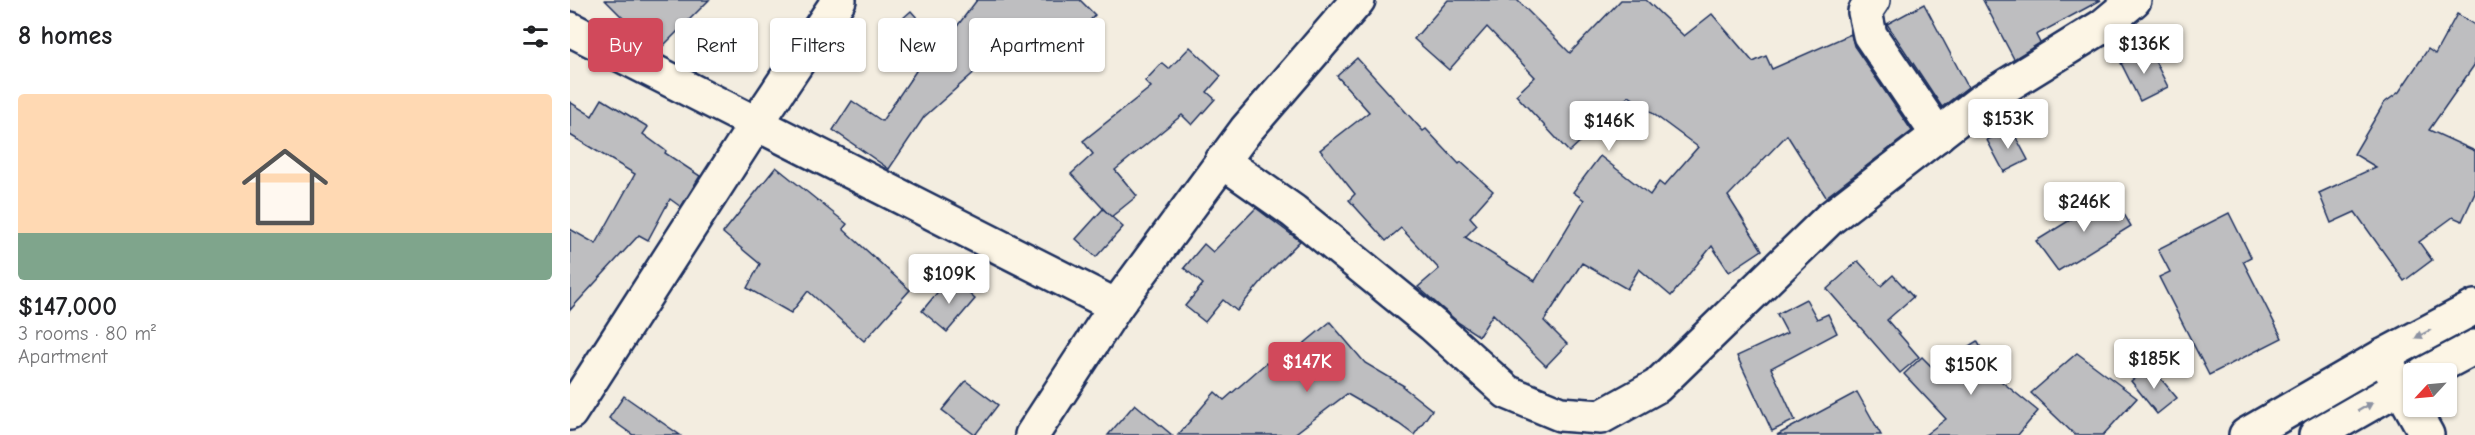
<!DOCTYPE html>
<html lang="en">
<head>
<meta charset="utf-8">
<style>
	:root { --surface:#fff; --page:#f6f6f6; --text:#202124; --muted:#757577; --accent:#d1495b }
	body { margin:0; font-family:"Comic Neue",sans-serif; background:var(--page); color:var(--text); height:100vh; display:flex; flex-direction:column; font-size:22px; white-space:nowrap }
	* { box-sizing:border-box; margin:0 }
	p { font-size:20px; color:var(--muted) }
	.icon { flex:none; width:33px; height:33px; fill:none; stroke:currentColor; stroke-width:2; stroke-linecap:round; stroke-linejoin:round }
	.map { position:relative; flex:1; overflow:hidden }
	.side { display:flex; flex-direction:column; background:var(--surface); width:570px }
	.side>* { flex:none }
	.banner { position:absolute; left:18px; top:18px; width:570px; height:54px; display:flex; gap:12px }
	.needle { width:39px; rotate:244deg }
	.fabs { position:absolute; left:1833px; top:363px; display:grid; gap:12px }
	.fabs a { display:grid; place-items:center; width:54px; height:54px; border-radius:6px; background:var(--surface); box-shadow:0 2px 4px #0004; font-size:30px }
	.price { position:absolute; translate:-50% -51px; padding:0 14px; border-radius:6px; background:#fff; color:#222; font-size:20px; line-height:39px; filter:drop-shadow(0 2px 3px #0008) }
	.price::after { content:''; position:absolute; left:50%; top:36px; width:18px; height:14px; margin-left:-9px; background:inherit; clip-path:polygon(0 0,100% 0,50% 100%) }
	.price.current { background:var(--accent); color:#fff }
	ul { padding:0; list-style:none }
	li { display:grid; align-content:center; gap:12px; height:318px; padding:0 18px }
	li span { display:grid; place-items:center; height:186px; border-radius:6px; color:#555 }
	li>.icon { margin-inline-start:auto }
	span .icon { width:108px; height:108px; fill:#fffc; stroke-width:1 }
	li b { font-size:26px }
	h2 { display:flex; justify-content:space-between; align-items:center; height:72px; padding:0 18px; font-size:26px }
	.tag { padding:0 21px; border-radius:6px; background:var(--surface); box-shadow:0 2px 4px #0004; font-size:21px; line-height:54px }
	.tag.current { background:var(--accent); color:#fff }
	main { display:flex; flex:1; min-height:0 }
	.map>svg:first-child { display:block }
	.building { fill:#bebec0; stroke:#1b2f5e; stroke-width:1.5 }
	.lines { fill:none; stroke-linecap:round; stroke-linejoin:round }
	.minor-casing { stroke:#1b2f5e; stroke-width:38 }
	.secondary-casing { stroke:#1b2f5e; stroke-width:38 }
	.minor { stroke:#fcf5e5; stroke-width:33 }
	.secondary { stroke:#fcf5e5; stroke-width:33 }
	.oneway { fill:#8c92a2 }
</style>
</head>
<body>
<main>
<section class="side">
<h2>8 homes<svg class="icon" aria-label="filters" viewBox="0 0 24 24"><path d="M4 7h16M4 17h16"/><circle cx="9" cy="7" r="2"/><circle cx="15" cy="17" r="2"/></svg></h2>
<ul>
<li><span style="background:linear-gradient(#ffd9b3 75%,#7fa58c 0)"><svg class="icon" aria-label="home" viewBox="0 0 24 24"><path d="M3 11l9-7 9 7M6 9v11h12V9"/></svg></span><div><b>$147,000</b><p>3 rooms · 80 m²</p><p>Apartment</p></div></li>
</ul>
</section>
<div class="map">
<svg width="1905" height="435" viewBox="0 0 1905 435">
	<rect width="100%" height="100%" fill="#f3ede0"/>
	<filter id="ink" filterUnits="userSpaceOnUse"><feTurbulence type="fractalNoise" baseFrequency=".0167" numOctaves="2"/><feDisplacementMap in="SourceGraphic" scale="12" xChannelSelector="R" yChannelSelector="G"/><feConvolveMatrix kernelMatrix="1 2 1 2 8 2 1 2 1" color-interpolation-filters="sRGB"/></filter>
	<g filter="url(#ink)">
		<g class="building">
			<polygon points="35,0 139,0 87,52"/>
			<polygon points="407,0 510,0 525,15 490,53 470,34 442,67 426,53 354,117 319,169 263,130 282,101 312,121 346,71 314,35 341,11 372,46"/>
			<polygon points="878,0 947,0 1000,53 1051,0 1076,0 1114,36 1142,14 1183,62 1196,56 1202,69 1281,34 1284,46 1342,131 1256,197 1217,135 1158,196 1192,250 1159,272 1142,246 1101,296 1069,269 1057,289 1012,263 974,321 997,344 976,366 923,314 909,336 889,323 848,287 869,269 831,228 816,241 779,200 785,194 750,150 799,112 767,76 787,58 853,131 856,129 889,164 891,162 923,191 900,217 907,225 895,237 965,281 1014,200 1003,192 1030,156 1080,195 1089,182 1094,186 1128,147 1059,96 999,152 946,95 965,77 917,27 879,70 844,39"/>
			<polygon points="1413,0 1531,0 1466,35 1470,43 1444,59"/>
			<polygon points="1354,4 1398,87 1372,107 1317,24"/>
			<polygon points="1887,14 1905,25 1905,64 1859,130 1905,151 1905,193 1892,221 1883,217 1849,242 1862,260 1834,281 1785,212 1761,223 1749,193 1806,167 1784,154 1814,103 1829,92 1858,49 1865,54"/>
			<polygon points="620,47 651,76 637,92 645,99 622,125 612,115 545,170 567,196 541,217 501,174 523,154 513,141 581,87 575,81 592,63 599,69"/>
			<polygon points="1579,49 1598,87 1570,101 1551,63"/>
			<polygon points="32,99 78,127 73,134 96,151 95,153 130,176 111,207 100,199 78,240 69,235 0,310 0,229 26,244 65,174 0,135 0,102 22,116"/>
			<polygon points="1441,128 1458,160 1434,172 1417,140"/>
			<polygon points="206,167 277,224 273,229 340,290 294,341 238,291 221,313 177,288 190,264 153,233"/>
			<polygon points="1542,194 1561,226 1488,271 1466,241"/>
			<polygon points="686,208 730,241 701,270 667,311 653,300 635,322 615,306 633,284 614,268 634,244 643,252"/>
			<polygon points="533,209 553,227 526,257 506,239"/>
			<polygon points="1659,213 1681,257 1673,261 1712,338 1639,375 1589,277 1600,272 1588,249"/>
			<polygon points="1288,261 1311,286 1323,275 1343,297 1317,320 1349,357 1330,373 1257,289"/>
			<polygon points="380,277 405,299 377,332 352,311"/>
			<polygon points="1236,299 1247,319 1258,314 1267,333 1201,368 1225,420 1202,431 1167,356 1217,333 1207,314"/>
			<polygon points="760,322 795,363 834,386 833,387 862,410 844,435 829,424 777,394 723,435 608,435 645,392 654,400 696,363 702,370"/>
			<polygon points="1407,341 1431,381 1468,411 1448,435 1355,435 1376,419 1334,374 1352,357 1363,368"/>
			<polygon points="1507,353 1567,398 1533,435 1505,435 1461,393"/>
			<polygon points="1580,366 1607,398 1587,414 1561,381"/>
			<polygon points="396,381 428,405 405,435 372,410"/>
			<polygon points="1287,392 1311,435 1207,435"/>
			<polygon points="54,396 110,435 63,435 39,418"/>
			<polygon points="565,404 602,435 538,435"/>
		</g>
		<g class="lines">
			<defs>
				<g id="minor">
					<polyline points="1303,0 1295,12 1300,35 1368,135"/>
					<polyline points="0,29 546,306"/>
					<polyline points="652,161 723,211 863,325 937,392 990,414 1031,417 1087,386 1259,219 1410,102 1533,26 1564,0"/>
					<polyline points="1813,356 1857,435"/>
					<polyline points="0,413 186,124 269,0"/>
					<polyline points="462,435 546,306 676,130 788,0"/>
				</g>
				<g id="secondary">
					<polyline points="1854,374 1905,347"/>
					<polyline points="1676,435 1813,356 1905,307"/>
					<polyline points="1746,435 1844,379"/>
				</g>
			</defs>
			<use href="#minor" class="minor-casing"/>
			<use href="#secondary" class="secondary-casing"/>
			<use href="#minor" class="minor"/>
			<use href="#secondary" class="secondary"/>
		</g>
		<defs><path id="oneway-solid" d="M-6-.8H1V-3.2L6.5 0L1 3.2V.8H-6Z" transform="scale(1.5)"/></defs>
		<g class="oneway">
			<use href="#oneway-solid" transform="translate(1853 334) rotate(152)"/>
			<use href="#oneway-solid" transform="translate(1795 407) rotate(-30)"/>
		</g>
	</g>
</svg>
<div class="fabs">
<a><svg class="needle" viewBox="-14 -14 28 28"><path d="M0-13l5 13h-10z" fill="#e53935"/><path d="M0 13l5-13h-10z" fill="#757577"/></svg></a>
</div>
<b class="price" style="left:1574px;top:75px">$136K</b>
<b class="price" style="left:1438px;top:150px">$153K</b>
<b class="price" style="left:1039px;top:152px">$146K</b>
<b class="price" style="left:1514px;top:233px">$246K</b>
<b class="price" style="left:379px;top:305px">$109K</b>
<b class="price" style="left:1584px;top:390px">$185K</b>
<b class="price current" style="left:737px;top:393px">$147K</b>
<b class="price" style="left:1401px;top:396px">$150K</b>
<div class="banner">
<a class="tag current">Buy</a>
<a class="tag">Rent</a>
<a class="tag">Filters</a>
<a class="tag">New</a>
<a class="tag">Apartment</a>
</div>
</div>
</main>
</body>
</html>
